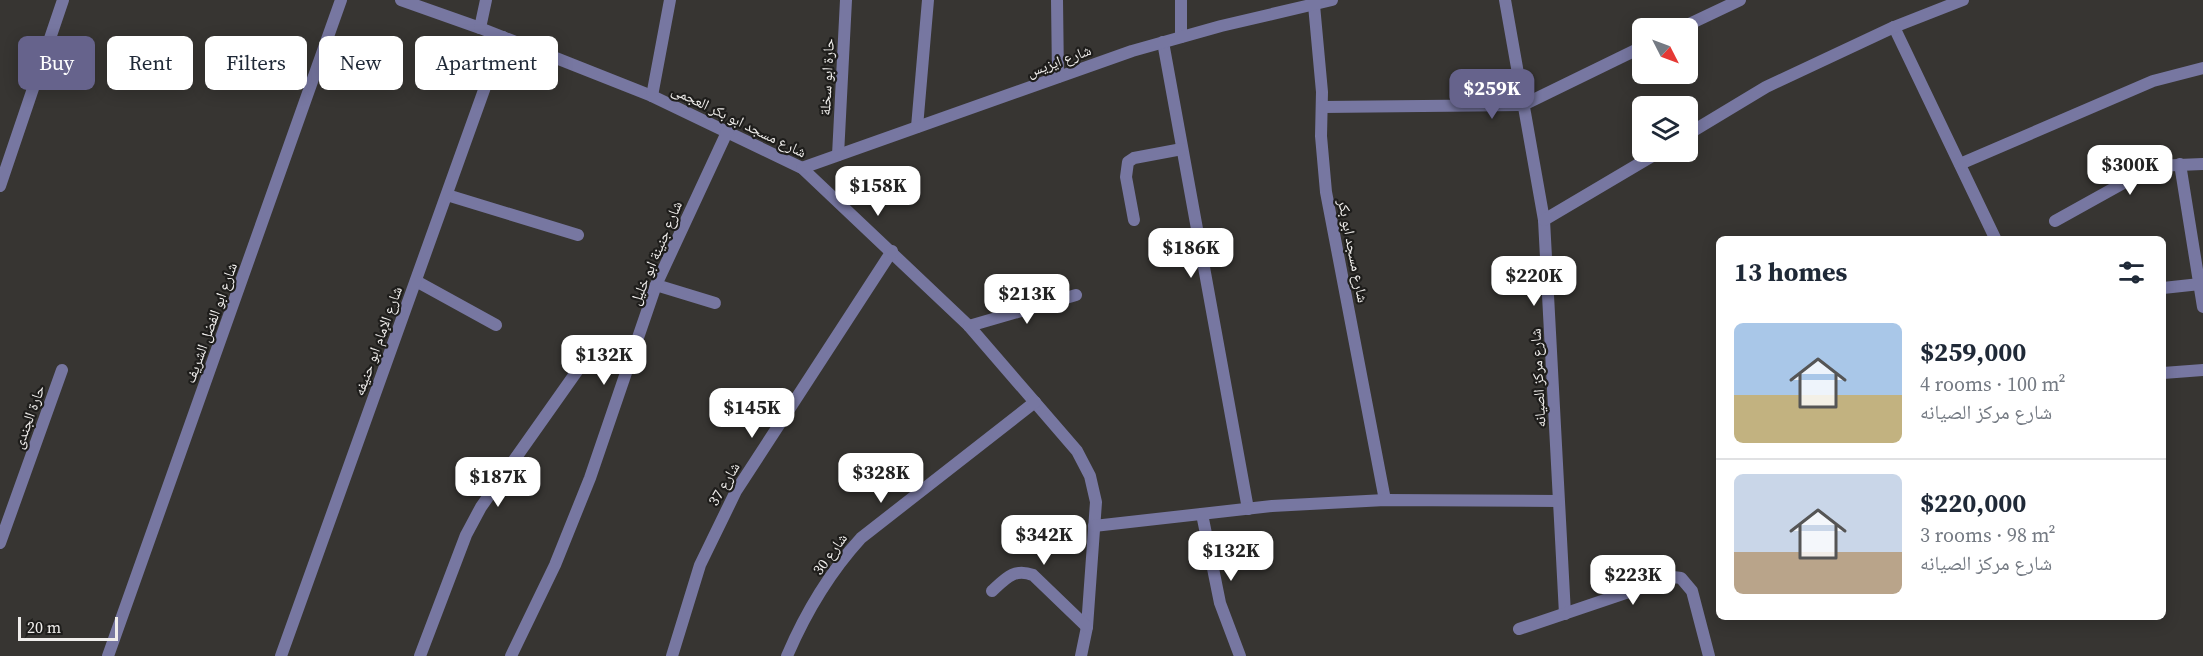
<!DOCTYPE html>
<html lang="en">
<head>
<meta charset="utf-8">
<style>
	:root { --surface:#fff; --page:#f2f2f3; --text:#1f2937; --muted:#747a83; --line:#e0e1e3; --accent:#66638c }
	body { margin:0; font-family:"Source Serif 4","Noto Naskh Arabic",serif; background:var(--page); color:var(--text); height:100vh; display:flex; flex-direction:column; font-size:22px; white-space:nowrap }
	* { box-sizing:border-box; margin:0 }
	p { font-size:20px; color:var(--muted) }
	.icon { flex:none; width:33px; height:33px; fill:none; stroke:currentColor; stroke-width:2; stroke-linecap:round; stroke-linejoin:round }
	.map { position:relative; flex:1; overflow:hidden }
	.sheet { position:absolute; left:1716px; top:236px; width:450px; height:384px; display:flex; flex-direction:column; background:var(--surface); border-radius:9px; box-shadow:0 3px 15px #0003 }
	.sheet>* { flex:none }
	.banner { position:absolute; left:18px; top:36px; width:570px; height:54px; display:flex; gap:12px }
	.needle { width:39px; rotate:132deg }
	.fabs { position:absolute; left:1632px; top:18px; display:grid; gap:12px }
	.fabs a { display:grid; place-items:center; width:66px; height:66px; border-radius:9px; background:var(--surface); box-shadow:0 3px 15px #0003; font-size:30px }
	.scale { position:absolute; left:18px; bottom:15px; width:100px; box-sizing:border-box; padding-left:6px; border:3px solid #f0eeec; border-top:0; font-size:16px; line-height:21px; white-space:nowrap; color:#f0eeec; -webkit-text-stroke:4px #1e1d1b; paint-order:stroke }
	.price { position:absolute; translate:-50% -51px; padding:0 14px; border-radius:12px; background:#fff; color:#222; font-size:20px; line-height:39px; filter:drop-shadow(0 2px 3px #0008) }
	.price::after { content:''; position:absolute; left:50%; top:36px; width:18px; height:14px; margin-left:-9px; background:inherit; clip-path:polygon(0 0,100% 0,50% 100%) }
	.price.active { background:var(--accent); color:#fff }
	ul { padding:0; list-style:none }
	li { display:flex; align-items:center; gap:18px; height:150px; padding:0 18px }
	li+li { border-top:2px solid var(--line) }
	li span { display:grid; place-items:center; flex:none; width:168px; height:120px; border-radius:9px; color:#555 }
	li>.icon { margin-inline-start:auto }
	span .icon { width:72px; height:72px; fill:#fffc; stroke-width:1 }
	li b { font-size:26px }
	h2 { display:flex; justify-content:space-between; align-items:center; height:72px; padding:0 18px; font-size:26px }
	.tag { padding:0 21px; border-radius:9px; background:var(--surface); box-shadow:0 3px 15px #0003; font-size:21px; line-height:54px }
	.tag.active { background:var(--accent); color:#fff }
	.map>svg:first-child { display:block }
	.lines { fill:none; stroke-linecap:round; stroke-linejoin:round }
	.street { stroke:#7777a1; stroke-width:12 }
	.labels { text-anchor:middle; stroke-width:4.5; stroke-linejoin:round; paint-order:stroke }
	.street-label { font-size:15px; fill:#f0eeec; stroke:#1e1d1b }
</style>
</head>
<body>
<div class="map">
<svg width="2203" height="656" viewBox="0 0 2203 656">
	<rect width="100%" height="100%" fill="#373532"/>
	<g class="lines">
		<g class="street">
			<polyline points="401,0 480,28 652,96 802,168 969,326 1077,451 1090,476 1096,502 1087,627 1081,656"/>
			<polyline points="1057,0 1058,77"/>
			<polyline points="1505,0 1544,220 1565,614"/>
			<polyline points="1314,5 1322,92 1321,136 1326,192 1385,500"/>
			<polyline points="1894,27 1995,238"/>
			<polyline points="480,28 486,0"/>
			<polyline points="1681,28 1740,0"/>
			<polyline points="1181,37 1181,0"/>
			<polyline points="1163,42 1248,509"/>
			<polyline points="652,96 670,0"/>
			<polyline points="1322,107 1523,105 1642,47"/>
			<polyline points="917,127 928,0"/>
			<polyline points="1688,134 1766,87 1894,27 1963,0"/>
			<polyline points="838,155 846,0"/>
			<polyline points="1960,164 2153,81 2203,68"/>
			<polyline points="2180,164 2203,307"/>
			<polyline points="802,168 1132,51 1221,26 1332,0"/>
			<polyline points="0,186 63,0"/>
			<polyline points="447,195 578,235"/>
			<polyline points="1134,220 1126,177 1128,162 1134,158 1182,149"/>
			<polyline points="1544,220 1659,152"/>
			<polyline points="2055,221 2154,166 2203,164"/>
			<polyline points="416,281 496,325"/>
			<polyline points="656,285 715,303"/>
			<polyline points="2163,288 2200,284"/>
			<polyline points="969,326 1076,295"/>
			<polyline points="2163,373 2203,370"/>
			<polyline points="1202,514 1220,603 1240,656"/>
			<polyline points="1094,526 1272,506 1385,500 1558,501"/>
			<polyline points="0,543 62,370"/>
			<path d="M992 591C1006 578 1014 568 1033 575L1087 627"/>
			<polyline points="1519,629 1673,577 1681,578 1692,591 1709,656"/>
			<polyline points="108,656 341,0"/>
			<polyline points="281,656 503,37"/>
			<polyline points="420,656 466,535 481,507 582,364"/>
			<polyline points="511,656 555,565 590,478 656,285 728,130"/>
			<polyline points="672,656 700,565 736,491 892,251"/>
			<path d="M787 656C805 614 830 572 861 538L1035 402"/>
		</g>
	</g>
	<g class="labels">
		<g class="street-label">
			<text transform="translate(1059 61) rotate(-20)" y="5">شارع ايزيس</text>
			<text transform="translate(827 77) rotate(-87)" y="5">حارة ابو سخلة</text>
			<text transform="translate(739 121) rotate(26)" y="5">شارع مسجد ابو بكر العجمى</text>
			<text transform="translate(1353 251) rotate(79)" y="5">شارع مسجد ابو بكر</text>
			<text transform="translate(656 253) rotate(-67)" y="5">شارع جنينة ابو خليل</text>
			<text transform="translate(211 323) rotate(-70)" y="5">شارع ابو الفضل الشريف</text>
			<text transform="translate(378 341) rotate(-70)" y="5">شارع الإمام ابو حنيفه</text>
			<text transform="translate(1538 378) rotate(-93)" y="5">شارع مركز الصيانه</text>
			<text transform="translate(29 417) rotate(-70)" y="5">حارة الجندى</text>
			<text transform="translate(724 484) rotate(-60)" y="5">شارع 37</text>
			<text transform="translate(830 554) rotate(-54)" y="5">شارع 30</text>
		</g>
	</g>
</svg>
<div class="fabs">
<a><svg class="needle" viewBox="-14 -14 28 28"><path d="M0-13l5 13h-10z" fill="#e53935"/><path d="M0 13l5-13h-10z" fill="#747a83"/></svg></a>
<a><svg class="icon" aria-label="layers" viewBox="0 0 24 24"><path d="M12 4l9 5-9 5-9-5zM3 14l9 5 9-5"/></svg></a>
</div>
<div class="scale">20 m</div>
<b class="price active" style="left:1492px;top:120px">$259K</b>
<b class="price" style="left:2130px;top:196px">$300K</b>
<b class="price" style="left:878px;top:217px">$158K</b>
<b class="price" style="left:1191px;top:279px">$186K</b>
<b class="price" style="left:1534px;top:307px">$220K</b>
<b class="price" style="left:1027px;top:325px">$213K</b>
<b class="price" style="left:604px;top:386px">$132K</b>
<b class="price" style="left:752px;top:439px">$145K</b>
<b class="price" style="left:881px;top:504px">$328K</b>
<b class="price" style="left:498px;top:508px">$187K</b>
<b class="price" style="left:1044px;top:566px">$342K</b>
<b class="price" style="left:1231px;top:582px">$132K</b>
<b class="price" style="left:1633px;top:606px">$223K</b>
<div class="banner">
<a class="tag active">Buy</a>
<a class="tag">Rent</a>
<a class="tag">Filters</a>
<a class="tag">New</a>
<a class="tag">Apartment</a>
</div>
<section class="sheet">
<h2>13 homes<svg class="icon" aria-label="filters" viewBox="0 0 24 24"><path d="M4 7h16M4 17h16"/><circle cx="9" cy="7" r="2"/><circle cx="15" cy="17" r="2"/></svg></h2>
<ul>
<li><span style="background:linear-gradient(#a9c7e8 60%,#c2b280 0)"><svg class="icon" aria-label="home" viewBox="0 0 24 24"><path d="M3 11l9-7 9 7M6 9v11h12V9"/></svg></span><div><b>$259,000</b><p>4 rooms · 100 m²</p><p>شارع مركز الصيانه</p></div></li>
<li><span style="background:linear-gradient(#c9d6e8 65%,#b9a48a 0)"><svg class="icon" aria-label="home" viewBox="0 0 24 24"><path d="M3 11l9-7 9 7M6 9v11h12V9"/></svg></span><div><b>$220,000</b><p>3 rooms · 98 m²</p><p>شارع مركز الصيانه</p></div></li>
</ul>
</section>
</div>
</body>
</html>
